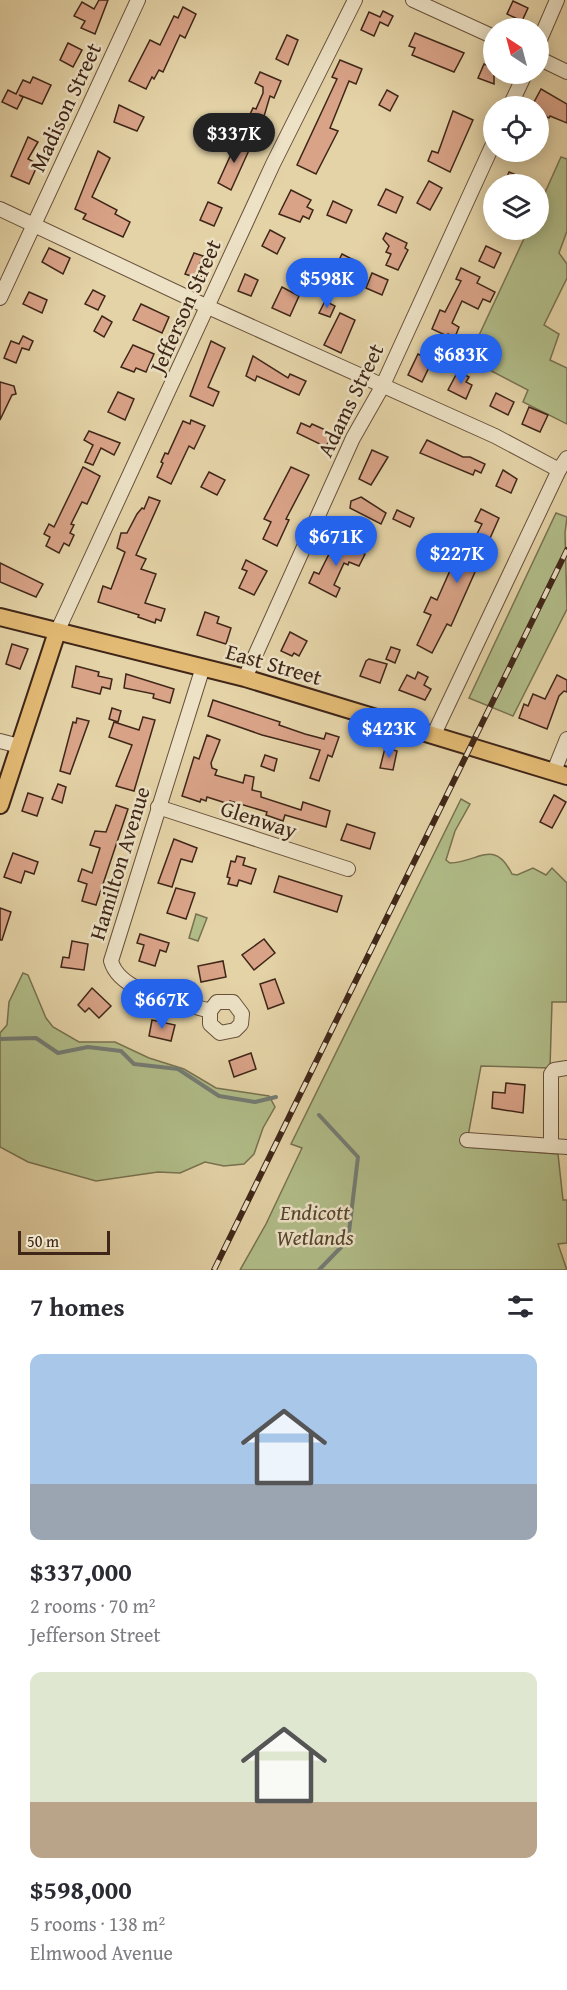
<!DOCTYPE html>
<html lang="en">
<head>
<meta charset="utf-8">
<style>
	:root { --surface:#fff; --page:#f2f2f3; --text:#2b2b33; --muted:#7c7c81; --accent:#2563eb }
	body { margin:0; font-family:"Gentium Book Plus",serif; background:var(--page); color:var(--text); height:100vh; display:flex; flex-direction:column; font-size:22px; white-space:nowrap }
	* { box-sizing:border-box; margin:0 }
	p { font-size:20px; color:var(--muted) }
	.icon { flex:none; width:33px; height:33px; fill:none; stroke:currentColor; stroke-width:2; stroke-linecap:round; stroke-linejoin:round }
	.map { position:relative; height:1270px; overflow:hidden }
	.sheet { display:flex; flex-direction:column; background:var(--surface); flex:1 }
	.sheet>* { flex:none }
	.needle { width:39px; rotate:324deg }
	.buttons { position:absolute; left:483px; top:18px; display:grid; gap:12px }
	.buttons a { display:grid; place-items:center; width:66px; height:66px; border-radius:50%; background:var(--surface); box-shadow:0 3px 15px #0003; font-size:30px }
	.scale { position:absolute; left:18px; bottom:15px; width:92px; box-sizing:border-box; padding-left:6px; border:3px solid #3f2618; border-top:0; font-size:16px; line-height:21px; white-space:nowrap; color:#3f2618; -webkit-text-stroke:4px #ede2c6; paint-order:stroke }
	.price { position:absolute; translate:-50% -51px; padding:0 14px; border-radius:21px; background:var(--accent); color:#fff; font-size:20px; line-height:39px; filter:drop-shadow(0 2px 3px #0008) }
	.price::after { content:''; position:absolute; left:50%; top:36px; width:18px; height:14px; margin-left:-9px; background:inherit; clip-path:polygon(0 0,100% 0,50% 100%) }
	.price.active { background:#222; color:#fff }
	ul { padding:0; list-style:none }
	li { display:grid; align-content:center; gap:12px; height:318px; padding:0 30px }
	li span { display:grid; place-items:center; height:186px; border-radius:12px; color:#555 }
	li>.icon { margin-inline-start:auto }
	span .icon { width:108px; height:108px; fill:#fffc; stroke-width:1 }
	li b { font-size:26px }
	h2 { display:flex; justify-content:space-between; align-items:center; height:72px; padding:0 30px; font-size:26px }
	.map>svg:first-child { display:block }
	.green { fill:#b1bd89; stroke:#787250; stroke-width:1.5 }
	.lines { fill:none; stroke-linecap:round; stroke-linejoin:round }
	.stream { stroke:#747c74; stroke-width:4 }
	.building { fill:#d9a388; stroke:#3f2618; stroke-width:1.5 }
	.minor-casing { stroke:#68513c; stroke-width:16 }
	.major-casing { stroke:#3f2618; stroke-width:20 }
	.minor { stroke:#ede2c6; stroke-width:14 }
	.major { stroke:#e2ba74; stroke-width:16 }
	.rail-casing { stroke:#3f2618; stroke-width:6 }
	.rail { stroke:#ede2c6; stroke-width:4; stroke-dasharray:11; stroke-linecap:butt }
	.labels { text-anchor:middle; stroke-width:5; stroke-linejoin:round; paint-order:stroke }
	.street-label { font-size:22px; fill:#3f2618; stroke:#ede2c6 }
	.park-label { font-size:22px; font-style:italic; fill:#56442f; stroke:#ede2c6 }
</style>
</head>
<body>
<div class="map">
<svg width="567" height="1270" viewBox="0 0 567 1270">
	<rect width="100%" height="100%" fill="#e4d3a7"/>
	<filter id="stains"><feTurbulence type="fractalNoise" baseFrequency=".00333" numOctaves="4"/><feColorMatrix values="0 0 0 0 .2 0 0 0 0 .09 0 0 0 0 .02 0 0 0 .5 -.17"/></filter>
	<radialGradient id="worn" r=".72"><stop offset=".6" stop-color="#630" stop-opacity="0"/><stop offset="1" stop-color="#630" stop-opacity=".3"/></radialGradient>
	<g class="green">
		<polygon points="561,157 567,159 567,231 559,253 567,264 567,278 544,325 559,334 550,360 567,368 567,424 523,402 528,390 468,359 528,230 538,230 539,206"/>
		<polygon points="556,513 567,517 565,533 567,609 513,716 469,698"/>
		<path d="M461 799 470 804 455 831 446 860 450 863C479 862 494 838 512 874L517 875 533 868 546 875 552 868 567 883V1002H552L550 1068 481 1066 466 1147 558 1154 563 1200H567V1243L558 1244 567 1270H240L266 1224 302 1148 291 1144Z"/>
		<polygon points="196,914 207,918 198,941 189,938"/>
		<polygon points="23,973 28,975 46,1018 53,1027 79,1042 115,1042 149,1058 184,1069 216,1088 269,1096 275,1107 263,1128 254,1154 244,1164 224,1166 205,1162 180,1173 158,1172 96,1181 28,1162 0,1147 0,1033 7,1025 9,1002"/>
	</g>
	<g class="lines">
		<g class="stream">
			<polyline points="0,1039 36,1038 58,1053 88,1047 121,1051 134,1064 178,1069 219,1096 255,1102 276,1097"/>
			<polyline points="319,1270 348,1240 358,1157 319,1115"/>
		</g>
	</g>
	<g class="building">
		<polygon points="99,0 108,0 95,34 81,28 85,21 74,16 82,2 94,9"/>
		<polygon points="513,1 528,8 522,21 507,14"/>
		<polygon points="183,7 196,14 185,38 180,35 163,72 159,70 154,79 152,77 146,89 129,81 150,40 160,45 174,16 178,18"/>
		<polygon points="383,11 393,16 388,26 380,22 374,36 361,30 369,12 380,17"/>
		<polygon points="415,33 464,53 454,72 412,55 415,48 409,46"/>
		<polygon points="287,35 298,40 288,65 276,59"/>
		<polygon points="68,43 82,50 73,67 60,60"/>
		<polygon points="340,60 362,69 356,84 349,81 330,128 338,131 316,174 297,165 337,79 332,77"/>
		<polygon points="484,64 494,68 494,84 478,78"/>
		<polygon points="260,72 281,81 274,98 270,96 260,130 246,123 253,108 256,109 263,93 263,87 255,83"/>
		<polygon points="33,77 51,85 42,104 19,95 23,97 17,109 2,102 8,90 16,94 23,80 30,83"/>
		<polygon points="541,89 567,104 567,123 550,116 549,118 538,112 538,106 532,106"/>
		<polygon points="387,90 398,96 390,111 379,105"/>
		<polygon points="119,105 144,117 137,131 114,122"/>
		<polygon points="453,111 473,120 450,172 428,161 432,151 438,153"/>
		<polygon points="28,137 38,142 28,159 38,164 29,184 11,176"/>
		<polygon points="231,140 250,148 231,190 218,183 232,152 226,150"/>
		<polygon points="98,151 110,158 92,197 117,210 115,214 130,222 123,237 83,219 86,214 75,209"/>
		<polygon points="509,172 538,184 504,184"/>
		<polygon points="429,181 442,188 430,210 417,203"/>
		<polygon points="386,189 403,197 396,213 378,205"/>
		<polygon points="291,190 311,200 307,207 313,210 309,219 303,216 300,222 279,214"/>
		<polygon points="333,201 352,210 346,223 327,215"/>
		<polygon points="208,202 222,208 214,226 200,220"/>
		<polygon points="270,230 285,238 277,254 262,246"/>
		<polygon points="386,233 407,243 405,248 408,250 398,270 386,265 391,254 386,252 389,246 383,239"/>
		<polygon points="486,246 501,253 494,268 479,261"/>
		<polygon points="49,248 70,258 63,274 42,262"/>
		<polygon points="194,253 203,256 200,264 206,267 200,279 185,274"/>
		<polygon points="342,254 354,260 349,270 337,264"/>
		<polygon points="461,268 480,277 477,283 495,292 490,302 483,299 478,309 462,301 452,323 459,327 455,337 448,334 447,336 432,329 440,310 445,312 461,281 456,279"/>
		<polygon points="372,273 388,280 382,295 366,288"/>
		<polygon points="245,274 258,280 251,296 238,291"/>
		<polygon points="282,287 299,296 290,316 272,308"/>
		<polygon points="93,290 105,296 98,310 85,304"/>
		<polygon points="29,292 47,300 42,313 23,304"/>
		<polygon points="325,301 335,306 330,317 319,313"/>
		<polygon points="141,304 169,317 162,333 133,320"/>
		<polygon points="340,313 355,320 341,353 324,345"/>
		<polygon points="102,316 112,322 104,337 94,331"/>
		<polygon points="23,336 33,341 29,350 22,348 16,363 4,358 11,341 19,344"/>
		<polygon points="211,341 225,348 208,387 219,392 213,406 190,396"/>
		<polygon points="133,345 154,354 146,372 136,368 134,372 121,367"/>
		<polygon points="418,354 432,361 422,382 408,375"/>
		<polygon points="253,356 288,378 290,374 306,381 299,395 257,376 255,381 246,376"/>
		<polygon points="458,371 469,377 466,382 472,385 466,399 448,390"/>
		<polygon points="0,382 14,386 16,394 12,395 0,420"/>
		<polygon points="118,392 134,399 125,420 108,412"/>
		<polygon points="496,393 514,402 508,415 490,406"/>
		<polygon points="529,407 548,415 540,432 522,424"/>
		<polygon points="191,420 205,426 194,449 189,446 171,484 157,477 163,463 161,462 165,453 168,454 183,421 190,424"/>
		<polygon points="301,423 310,427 312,424 332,433 326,447 297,433"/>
		<polygon points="89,431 120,443 114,455 101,448 93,465 85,462 93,445 84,440"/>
		<polygon points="427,440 463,457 470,457 485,464 481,473 475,470 473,475 420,453"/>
		<polygon points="372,450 388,457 371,485 359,479"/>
		<polygon points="83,467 100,476 87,504 82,502 71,524 74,525 70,533 74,535 69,546 64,543 59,553 46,546 50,537 44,534 49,524 54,527"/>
		<polygon points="291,467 309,475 286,519 289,520 277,546 263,539 271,522 264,519"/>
		<polygon points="503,470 517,479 511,493 496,486"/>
		<polygon points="209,472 225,480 217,495 201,487"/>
		<polygon points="149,497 160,501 136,555 146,559 141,569 156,574 145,603 165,609 161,621 156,619 155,623 138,617 139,615 98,602 103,586 111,589 125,552 117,548 121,533 127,533 137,514 142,508 144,509"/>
		<polygon points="361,497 386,513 381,524 350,508 351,501"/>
		<polygon points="481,509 499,518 451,626 447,624 432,653 417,645 431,615 424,612 431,597 437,600 456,557 458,558 466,541 472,544 482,524 475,521"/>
		<polygon points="397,510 414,518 410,527 393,519"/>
		<polygon points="336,540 365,554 359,566 349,562 348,565 344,563 334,585 340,588 336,597 309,583 314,572 319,574"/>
		<polygon points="246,560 267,571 254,595 239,588 247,571 242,569"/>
		<polygon points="0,563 43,584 36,597 0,582"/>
		<polygon points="205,612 219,617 217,623 231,628 226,644 197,635"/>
		<polygon points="290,632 307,641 299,656 294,653 292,656 281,651"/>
		<polygon points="12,644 28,649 20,669 6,664"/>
		<polygon points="391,647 400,650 395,663 386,659"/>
		<polygon points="369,659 387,664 380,683 360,676 366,661"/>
		<polygon points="76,666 99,672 98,676 112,679 110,689 102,687 100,694 72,687"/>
		<polygon points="418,672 428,677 424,685 431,689 425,700 399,690 407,675 415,679"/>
		<polygon points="126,674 174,689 170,703 153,698 154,694 124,688"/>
		<polygon points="557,675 567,680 567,692 564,691 559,696 547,729 519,718 524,704 528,706 533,694 545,699"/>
		<polygon points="213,700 280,722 279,725 305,734 324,739 326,733 339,737 332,757 328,755 319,781 310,778 320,750 262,735 208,716"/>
		<polygon points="112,708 121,711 118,722 109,719"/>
		<polygon points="143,717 155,720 134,791 116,786 132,745 109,737 114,722 139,730"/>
		<polygon points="77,718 89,721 70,774 60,771 73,722 76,723"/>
		<polygon points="207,735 220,740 211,763 212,768 217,770 215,775 243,783 245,775 254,777 252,790 261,792 261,797 301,810 303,802 330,811 326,827 285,815 283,821 266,815 267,812 230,801 229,804 207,797 206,801 201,799 200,802 182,796 194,757 199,759"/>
		<polygon points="385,748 397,751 393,770 380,768"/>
		<polygon points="265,755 277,759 274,771 261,766"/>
		<polygon points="58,784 66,787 62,803 52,799"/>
		<polygon points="28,793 43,798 37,816 22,811"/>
		<polygon points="554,795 566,802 552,828 540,822"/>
		<polygon points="116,805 128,809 96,905 82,901 87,884 78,881 82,869 92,873 100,848 90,845 95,831 106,832"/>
		<polygon points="347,824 375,833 370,849 341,840"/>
		<polygon points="174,839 197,848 192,862 181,859 172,887 158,883"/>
		<polygon points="13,853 38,862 34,874 25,871 21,883 4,877"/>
		<polygon points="237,856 245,858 243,865 256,869 251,884 239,880 237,886 228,884 230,878 227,877 231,861 235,862"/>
		<polygon points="279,876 342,896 337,912 274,892"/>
		<polygon points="176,888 195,893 186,919 167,913"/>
		<polygon points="0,908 11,912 2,940 0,940"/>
		<polygon points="140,934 169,943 166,952 160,950 155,966 139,961 144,945 137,943"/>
		<polygon points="264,939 275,953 254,970 242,955"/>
		<polygon points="72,941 88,944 84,970 61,967 63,957 69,958"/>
		<polygon points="223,961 226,977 201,982 198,966"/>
		<polygon points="275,979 284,1003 268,1009 260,984"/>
		<polygon points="92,988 111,1006 99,1018 89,1008 85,1012 78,1005"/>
		<polygon points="152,1020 175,1025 171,1041 149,1036"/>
		<polygon points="251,1053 256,1069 234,1077 229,1061"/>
		<polygon points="506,1083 525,1085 523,1113 492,1108 493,1092 505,1093"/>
	</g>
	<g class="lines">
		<defs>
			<g id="minor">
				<polyline points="413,0 494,37"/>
				<polyline points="538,44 557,0"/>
				<polyline points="538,58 567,72"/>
				<polyline points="510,106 525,74"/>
				<polyline points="0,209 208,307 495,436 559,470"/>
				<polyline points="0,298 138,0"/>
				<polyline points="57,632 273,164 355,0"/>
				<path d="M203 667 111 961C120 994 179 1001 210 1011V1024L220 1033 235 1030 241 1024 242 1014 233 1002H217L210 1011"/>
				<polyline points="245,678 353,438 382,387 494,142"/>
				<polyline points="434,734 559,470 567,458"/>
				<polyline points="0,741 19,746"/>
				<polyline points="554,771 567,739"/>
				<polyline points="158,807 348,869"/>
				<polyline points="467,1140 567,1147"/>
				<polyline points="551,1146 551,1074 554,1070 567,1068"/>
			</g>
			<g id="major">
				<polyline points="0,617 245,678 567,776"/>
				<polyline points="0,805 57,632"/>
			</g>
		</defs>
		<use href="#minor" class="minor-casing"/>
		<use href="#major" class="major-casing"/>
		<use href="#minor" class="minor"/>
		<use href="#major" class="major"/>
		<defs>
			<polyline id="rail" points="214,1270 567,550"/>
		</defs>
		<use href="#rail" class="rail-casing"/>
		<use href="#rail" class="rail"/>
	</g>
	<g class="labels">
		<g class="street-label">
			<text transform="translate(65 107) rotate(-65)" y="8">Madison Street</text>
			<text transform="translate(185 306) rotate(-66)" y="8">Jefferson Street</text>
			<text transform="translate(350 400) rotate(-64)" y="8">Adams Street</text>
			<text transform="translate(274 664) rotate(16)" y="8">East Street</text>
			<text transform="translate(259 819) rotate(18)" y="8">Glenway</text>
			<text transform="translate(119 863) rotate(-73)" y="8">Hamilton Avenue</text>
		</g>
		<g class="park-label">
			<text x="315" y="1220">Endicott<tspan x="315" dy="25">Wetlands</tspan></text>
		</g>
	</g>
	<rect width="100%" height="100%" filter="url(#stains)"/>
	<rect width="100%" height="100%" fill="url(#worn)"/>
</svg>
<div class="buttons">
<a><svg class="needle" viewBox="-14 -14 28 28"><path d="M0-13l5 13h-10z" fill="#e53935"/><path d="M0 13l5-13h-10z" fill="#7c7c81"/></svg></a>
<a><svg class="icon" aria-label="locate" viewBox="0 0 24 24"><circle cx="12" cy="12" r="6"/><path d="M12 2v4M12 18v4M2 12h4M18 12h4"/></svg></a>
<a><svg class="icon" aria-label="layers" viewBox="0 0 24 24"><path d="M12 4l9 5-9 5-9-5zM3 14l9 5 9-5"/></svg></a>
</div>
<div class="scale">50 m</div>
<b class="price active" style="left:234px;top:164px">$337K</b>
<b class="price" style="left:327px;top:309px">$598K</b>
<b class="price" style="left:461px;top:385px">$683K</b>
<b class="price" style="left:336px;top:567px">$671K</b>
<b class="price" style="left:457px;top:584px">$227K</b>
<b class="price" style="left:389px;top:759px">$423K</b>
<b class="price" style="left:162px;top:1030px">$667K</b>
</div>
<section class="sheet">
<h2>7 homes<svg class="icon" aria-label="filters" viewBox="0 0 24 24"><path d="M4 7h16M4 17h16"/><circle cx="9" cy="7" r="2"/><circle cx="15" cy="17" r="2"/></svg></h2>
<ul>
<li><span style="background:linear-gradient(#a9c7e8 70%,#9aa5b1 0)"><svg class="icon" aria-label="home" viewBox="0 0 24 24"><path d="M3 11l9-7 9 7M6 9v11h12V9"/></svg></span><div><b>$337,000</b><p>2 rooms · 70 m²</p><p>Jefferson Street</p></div></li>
<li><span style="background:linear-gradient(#dfe7d0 70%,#b9a48a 0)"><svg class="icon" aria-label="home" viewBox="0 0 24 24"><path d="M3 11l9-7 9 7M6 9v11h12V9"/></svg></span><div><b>$598,000</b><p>5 rooms · 138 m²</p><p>Elmwood Avenue</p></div></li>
</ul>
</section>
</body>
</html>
